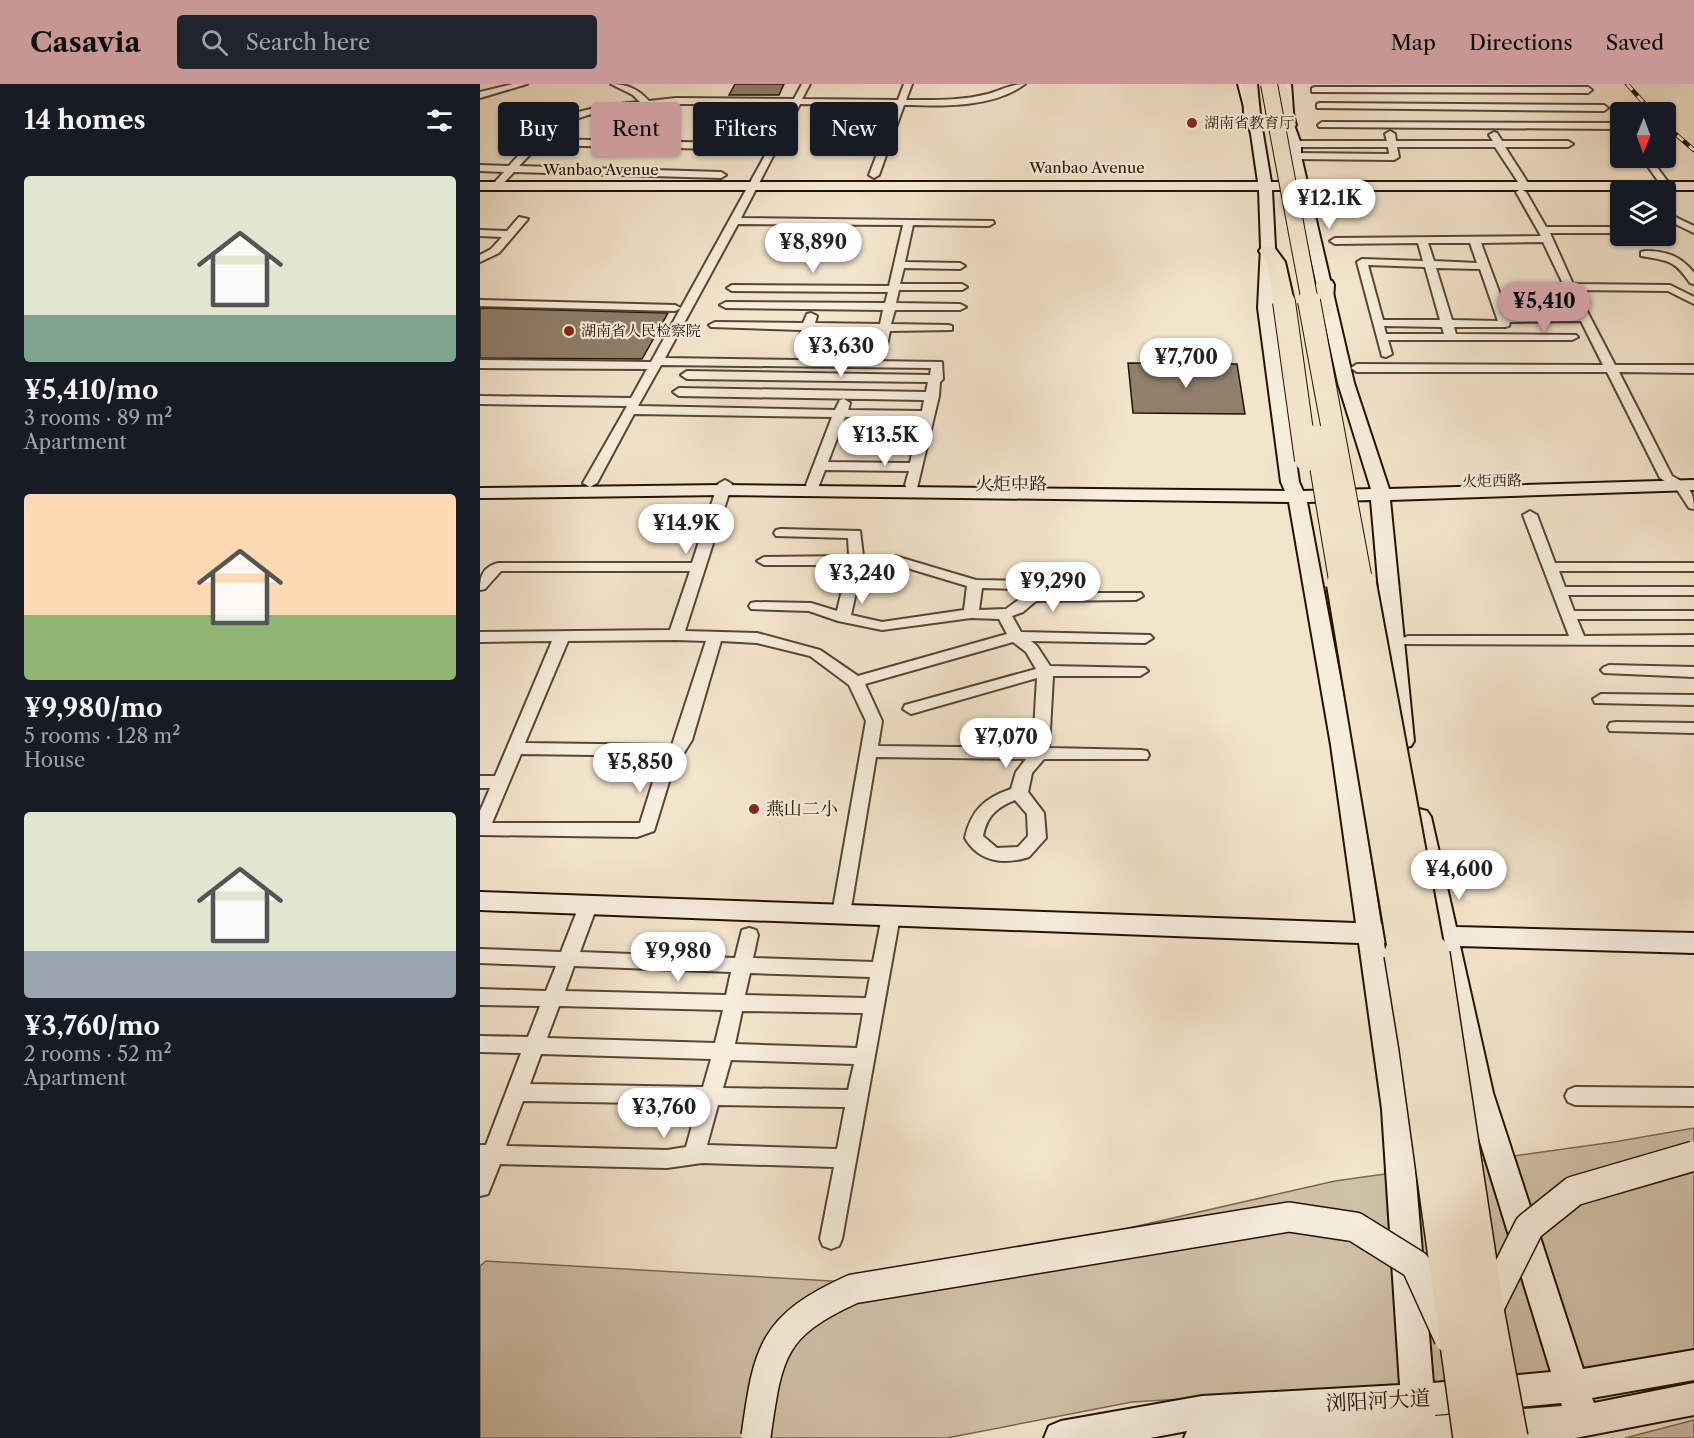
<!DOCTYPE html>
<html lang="en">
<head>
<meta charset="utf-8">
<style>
	:root { --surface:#171b24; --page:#20242c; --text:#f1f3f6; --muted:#9ea1a6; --accent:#c59692 }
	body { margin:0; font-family:"Libre Caslon Text","Noto Serif SC",serif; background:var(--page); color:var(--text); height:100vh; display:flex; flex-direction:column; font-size:22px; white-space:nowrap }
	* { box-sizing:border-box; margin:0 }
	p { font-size:20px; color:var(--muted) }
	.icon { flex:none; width:33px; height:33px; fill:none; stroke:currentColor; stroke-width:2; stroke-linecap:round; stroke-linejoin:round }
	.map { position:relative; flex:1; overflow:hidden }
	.drawer { display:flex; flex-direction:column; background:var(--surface); width:480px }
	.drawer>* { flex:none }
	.top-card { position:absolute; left:18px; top:18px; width:570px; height:54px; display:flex; gap:12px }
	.needle { width:39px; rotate:181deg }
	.fabs { position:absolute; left:1130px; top:18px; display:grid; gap:12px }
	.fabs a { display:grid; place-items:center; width:66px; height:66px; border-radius:6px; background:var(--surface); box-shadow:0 2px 4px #0004; font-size:30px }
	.price { position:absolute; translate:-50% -51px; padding:0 14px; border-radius:21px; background:#fff; color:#222; font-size:20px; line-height:39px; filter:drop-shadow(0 2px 3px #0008) }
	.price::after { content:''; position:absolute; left:50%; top:36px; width:18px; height:14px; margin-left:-9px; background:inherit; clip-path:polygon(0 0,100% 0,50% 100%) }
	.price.active { background:var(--accent); color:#111 }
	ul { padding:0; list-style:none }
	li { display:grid; align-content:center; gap:12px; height:318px; padding:0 24px }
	li span { display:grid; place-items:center; height:186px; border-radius:6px; color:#555 }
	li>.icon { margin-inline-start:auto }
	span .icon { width:108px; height:108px; fill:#fffc; stroke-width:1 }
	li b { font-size:26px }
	h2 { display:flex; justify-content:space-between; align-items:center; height:72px; padding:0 24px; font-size:26px }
	.tag { padding:0 21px; border-radius:6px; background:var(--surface); box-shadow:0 2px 4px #0004; font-size:21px; line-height:54px }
	.tag.active { background:var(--accent); color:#111 }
	header { display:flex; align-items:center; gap:36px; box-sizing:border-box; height:84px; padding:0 30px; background:var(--accent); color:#111 }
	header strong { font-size:28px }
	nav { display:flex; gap:33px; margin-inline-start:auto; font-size:21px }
	.search { width:420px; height:54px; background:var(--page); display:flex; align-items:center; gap:15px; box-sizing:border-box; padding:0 21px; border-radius:6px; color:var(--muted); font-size:22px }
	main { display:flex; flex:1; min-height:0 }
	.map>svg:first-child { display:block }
	.green { fill:#d0c1a9; stroke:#7a6954; stroke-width:1.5 }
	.building { fill:#907f6a; stroke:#241100; stroke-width:1.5 }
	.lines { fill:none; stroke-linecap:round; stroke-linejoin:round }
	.street-casing { stroke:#584633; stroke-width:4 }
	.secondary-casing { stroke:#241100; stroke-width:4 }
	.highway-casing { stroke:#241100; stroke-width:4 }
	.street { fill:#f7eede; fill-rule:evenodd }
	.secondary { fill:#f7eede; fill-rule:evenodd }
	.highway { fill:#f3e5cc; fill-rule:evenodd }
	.rail-casing { stroke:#241100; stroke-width:4.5 }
	.rail { stroke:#f7eede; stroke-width:3; stroke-dasharray:8; stroke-linecap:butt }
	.secondary-bridge-casing { stroke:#241100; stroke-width:32; stroke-linecap:butt }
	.highway-bridge-far3-casing { stroke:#241100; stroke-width:18; stroke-linecap:butt }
	.highway-bridge-far2-casing { stroke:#241100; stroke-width:24; stroke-linecap:butt }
	.highway-bridge-far1-casing { stroke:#241100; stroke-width:32; stroke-linecap:butt }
	.highway-bridge-casing { stroke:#241100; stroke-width:40; stroke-linecap:butt }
	.secondary-bridge { stroke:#f7eede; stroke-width:29 }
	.highway-bridge-far3 { stroke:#f3e5cc; stroke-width:16 }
	.highway-bridge-far2 { stroke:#f3e5cc; stroke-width:22 }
	.highway-bridge-far1 { stroke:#f3e5cc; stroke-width:28 }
	.highway-bridge { stroke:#f3e5cc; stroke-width:37 }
	.poi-dot { fill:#8f2418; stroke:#f7eede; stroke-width:2 }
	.labels { text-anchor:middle; stroke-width:4.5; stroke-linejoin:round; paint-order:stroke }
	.far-poi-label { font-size:15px; fill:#241100; stroke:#f7eede; text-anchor:start }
	.far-street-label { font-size:15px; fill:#241100; stroke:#f7eede }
	.street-label { font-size:18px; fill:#241100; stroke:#f7eede }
	.poi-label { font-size:18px; fill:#241100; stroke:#f7eede; text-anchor:start }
	.near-street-label { font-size:21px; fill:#241100; stroke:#f7eede }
</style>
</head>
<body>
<header>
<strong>Casavia</strong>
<div class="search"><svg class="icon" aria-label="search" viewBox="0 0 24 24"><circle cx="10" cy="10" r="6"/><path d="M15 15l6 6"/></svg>Search here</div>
<nav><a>Map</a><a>Directions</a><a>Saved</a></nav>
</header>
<main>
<section class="drawer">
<h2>14 homes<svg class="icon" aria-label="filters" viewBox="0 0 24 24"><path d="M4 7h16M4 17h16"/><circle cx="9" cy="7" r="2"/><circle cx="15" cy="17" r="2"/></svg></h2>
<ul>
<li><span style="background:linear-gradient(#dfe7d0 75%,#7fa58c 0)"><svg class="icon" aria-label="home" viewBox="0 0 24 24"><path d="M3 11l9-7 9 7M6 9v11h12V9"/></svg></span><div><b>¥5,410/mo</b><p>3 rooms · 89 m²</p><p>Apartment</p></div></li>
<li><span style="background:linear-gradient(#ffd9b3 65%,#8fb573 0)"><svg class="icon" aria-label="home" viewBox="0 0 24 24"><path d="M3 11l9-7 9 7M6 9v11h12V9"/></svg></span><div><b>¥9,980/mo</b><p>5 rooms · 128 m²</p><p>House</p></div></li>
<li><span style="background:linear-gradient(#dfe7d0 75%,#9aa5b1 0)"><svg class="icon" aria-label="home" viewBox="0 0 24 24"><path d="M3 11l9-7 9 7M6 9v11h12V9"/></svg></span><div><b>¥3,760/mo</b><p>2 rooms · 52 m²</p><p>Apartment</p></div></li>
</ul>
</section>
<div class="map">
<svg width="1214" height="1354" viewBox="0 0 1214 1354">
	<rect width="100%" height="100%" fill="#f3e5cc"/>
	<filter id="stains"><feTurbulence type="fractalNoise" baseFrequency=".00333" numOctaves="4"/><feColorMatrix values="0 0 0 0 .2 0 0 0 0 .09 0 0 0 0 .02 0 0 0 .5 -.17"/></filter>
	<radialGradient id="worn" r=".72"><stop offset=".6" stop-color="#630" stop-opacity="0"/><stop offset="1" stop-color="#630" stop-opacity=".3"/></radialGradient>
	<g class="green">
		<polygon points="1214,1044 1214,1280 1198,1285 652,1318 467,1354 0,1354 0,1182 6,1177 403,1200 855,1097 1134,1058"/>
		<polygon points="1214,1336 1214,1354 1145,1354"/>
	</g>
	<g class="building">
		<polygon points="255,0 304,0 299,11 249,11"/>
		<polygon points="0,224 188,229 162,275 0,274"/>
		<polygon points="648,279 757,280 765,330 653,329"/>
	</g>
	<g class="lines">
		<defs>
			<g id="street">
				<polygon points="33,0 47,0 0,14 0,8"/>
				<path d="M131 0C147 0 158 5 169 17L196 14 314 15 322 0H330L322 15 418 16 424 0H432L426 16C454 16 481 17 508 10 522 6 531 0 545 0 513 24 463 22 424 21L399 91 394 94 389 91 416 21 320 20 261 134 513 137 514 139 509 142 433 141 425 178 480 179 485 182 480 185 424 184 420 200H482L487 203 482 206H419L416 219 480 220 486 223 480 226H415L411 240 468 241 472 242V246L410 247 407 261 401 264 395 261 399 247 333 246 329 261 323 264 317 261 322 246 231 243 229 241 235 238 323 239 327 230 331 229 337 232 335 239 400 240 403 226 246 224 240 221 246 218 405 219 408 208 252 207 247 204 252 201 409 202 423 141 258 140 185 274 462 278 463 295 460 298 459 312 437 404H427L425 401 429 387 345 386 338 404H328L326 401 352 333 154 330 117 399 110 403 103 399 147 322 0 320V312L151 314 167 285 0 284V276L171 278 288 66 59 61 39 82 241 88 246 91 241 94 34 88 18 105H12V101L24 88 0 87V81L29 82C43 67 58 45 77 36 100 25 135 20 160 18L153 11ZM196 20H311L290 60 64 55C93 24 156 23 196 20ZM181 281 451 284 450 291 207 287 201 291 207 295 448 298 446 308 199 304 193 308 199 312 444 316 442 327 368 326 370 319 364 315 360 316 355 326 158 322ZM365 333 440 335 430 379 348 378Z"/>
				<polygon points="835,3 1108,3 1112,6 1108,9 832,8 832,4"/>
				<polygon points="840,19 1124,21 1128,24 1124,27 837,24 837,20"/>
				<polygon points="842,38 1140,39 1140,45 839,43 838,41"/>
				<polygon points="910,47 915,50 916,57 1013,57 1009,51 1014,48 1017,49 1022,57 1088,57 1093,60 1088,63 1025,63 1050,102 1045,105 1042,104 1015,63 917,63 919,73 914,76 815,75 810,72 815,69 909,70 908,63 815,63 810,60 815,57 907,57 905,50"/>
				<polygon points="1162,74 1170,74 1191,102 1189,104 1183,104"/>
				<path d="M1041 105 1046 108 1066 143H1140V149H1070L1093 200 1190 201 1214 213V220L1188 207 1096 206 1135 281H1214V289L1139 288 1192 392C1208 400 1214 407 1214 425L1209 424 1196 404 1180 394 1127 288H877L871 284 877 280 1123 281 1101 237 1030 238 1029 242 1025 243H974L976 250 1096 251 1098 253 1092 256H908L912 270 906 273 902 272 877 178 882 175 943 177 938 159 855 160 850 157 855 154 1061 152 1036 108ZM1063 158 1098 231 1028 232 1001 159ZM948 159H990L997 179 954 177ZM888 181 945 183 960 236H903ZM956 184 1000 185 1018 237 972 236ZM904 242 962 243 964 250H906Z"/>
				<polygon points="1185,128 1214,142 1214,149 1185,135"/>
				<polygon points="39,133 48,135 19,169 0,178 0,171 11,165 22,153 0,152 0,146 27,147"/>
				<path d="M1165 167C1186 167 1201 172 1214 189V200L1210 199C1194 175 1188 177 1161 172V168Z"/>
				<polygon points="0,216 195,221 201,224 195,227 0,222"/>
				<path d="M245 396 252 400 205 547 277 549 340 566 378 592 527 550 519 535 491 534 402 546 358 537 329 527 271 525 269 522 271 519 276 518 331 519 357 527 368 481H284L277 477 284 473 369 472 368 454 296 452 294 449 296 446 301 445 380 447 383 472H415L496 496 546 497 551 498 557 509H661L663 512 656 516 556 517 543 528 532 532 541 548 670 551 673 554 665 559 551 557 557 562 570 582 665 584 668 587 660 592H573L569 664 661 666 667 667 669 671 667 675H564L552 689 548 708 564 729 566 754 549 773C524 781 499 778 485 754 491 726 505 714 531 705L536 688 546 675 396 673 370 830 367 835 361 837 355 835 352 830 386 637 369 601 330 572 277 559 241 557 212 656 192 688 174 747 157 753 0 751V727L10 704H0V692H15L72 557 0 558V548L190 546 210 487H21L5 505 0 506C0 492 3 483 18 479H212L238 400ZM382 480H414L487 502 484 526 402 538 371 531ZM502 504 541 505 544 512 526 525 499 526ZM196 556 226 557 192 661 45 659 88 557ZM533 558 546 568 556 585 425 621 423 625 431 630 557 594 553 664 398 662 402 637 385 600ZM41 670 186 672 176 688 160 739H12ZM535 716 547 730 548 752 538 763 517 764 503 752C507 732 516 724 535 716Z"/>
				<polygon points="1050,427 1057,431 1075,479 1214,479 1214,487 1079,487 1085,503 1214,503 1214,511 1088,511 1094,527 1214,527 1214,535 1097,535 1104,552 1214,551 1214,561 923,560 920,557 923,554 928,552 1089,552 1043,431"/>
				<polygon points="1129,581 1214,583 1214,593 1124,589 1121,586 1124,583"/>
				<polygon points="1121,610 1214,611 1214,621 1115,619 1113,615"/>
				<polygon points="1136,638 1214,639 1214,649 1130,647 1128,643 1130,639"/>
				<path d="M108 815 114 817 117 822 100 868 255 874 262 846 269 844 276 846 278 851 273 874 393 878 402 832 405 827 411 825 417 827 420 832 362 1155 359 1162 351 1165 343 1162 340 1155 354 1083 222 1079 187 1084 20 1080 8 1110 0 1112V1061H6L41 969 0 968V952L48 953 60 922 0 921V905L66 907 76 882 0 879V865L81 868 99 822 102 817ZM94 882 251 888 246 911 85 907ZM270 889 390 893 386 914 265 911ZM79 922 243 926 235 959 67 954ZM262 927 383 929 377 964 255 960ZM61 970 231 975 223 1003 50 1000ZM251 976 374 980 368 1006 243 1004ZM43 1017 218 1020 206 1063 187 1066 26 1062ZM238 1021 365 1023 357 1065 227 1061Z"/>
				<polygon points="1095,1003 1214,1004 1214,1022 1095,1021 1088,1018 1085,1012 1088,1006"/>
			</g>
			<path id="secondary" d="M758 0H770L783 50 791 98H814L809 72V60L802 41 799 0H811L814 41 821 60V72L827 98H1214V106H829L874 299 909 405 1214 396V406L910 416 934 657 931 662 923 664 915 662 912 657 891 416 827 418 873 661 901 840 913 843 917 850 913 857 904 859 930 1025 953 1299 1071 1288 985 1009 954 862 943 859 939 852 943 845 950 843 927 733 931 727 939 725 947 727 951 733 976 843 1214 849V869L980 862 1013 1009 1103 1285 1214 1266V1296L1112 1314 1114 1319 1214 1299V1331L1095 1354H704L707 1347 670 1354H564L569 1342 581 1337 722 1312 920 1301 902 1025 879 859 0 826V808L876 839 851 661 809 418 243 411 0 414V404L243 401 805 407 801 398 778 224 781 163 779 106H0V98H778L771 50ZM792 106H816L858 299 891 405 823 407 819 398 794 224 795 163ZM1081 1319 1082 1322 955 1332V1331Z"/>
			<g id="highway">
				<polygon points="763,0 777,0 780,30 777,33 772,35 764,30"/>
				<polygon points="791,0 805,0 816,41 813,44 808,46 800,41"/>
				<polygon points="788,162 794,163 805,178 814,218 811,222 797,222 794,218 787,178 779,167 782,163"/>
				<polygon points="845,195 852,197 854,201 852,229 849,233 835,233 832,229 836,201 838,197"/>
			</g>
		</defs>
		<use href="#street" class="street-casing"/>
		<use href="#secondary" class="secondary-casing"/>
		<use href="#highway" class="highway-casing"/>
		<use href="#street" class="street"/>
		<use href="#secondary" class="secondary"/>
		<use href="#highway" class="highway"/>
		<defs>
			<g id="rail">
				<polyline points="1147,0 1172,28"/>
				<polyline points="1185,41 1214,66"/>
			</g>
		</defs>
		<use href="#rail" class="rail-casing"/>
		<use href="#rail" class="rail"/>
		<defs>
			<g id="secondary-bridge">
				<polyline points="1006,1229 1049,1143 1094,1107 1214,1072"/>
				<path d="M276 1352C288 1268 291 1242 373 1205L809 1133 875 1143 936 1181 969 1254"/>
			</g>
			<polyline id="highway-bridge-far3" points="789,0 830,218"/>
			<g id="highway-bridge-far2">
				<polyline points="829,217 882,502"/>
				<polyline points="804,218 826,376"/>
				<polyline points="836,352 861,502"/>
			</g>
			<g id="highway-bridge-far1">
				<polyline points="861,500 923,872"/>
				<polyline points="882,500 951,872"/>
			</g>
			<g id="highway-bridge">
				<polyline points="923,870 938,962 992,1354"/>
				<polyline points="951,870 1006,1231 1029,1354"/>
			</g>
		</defs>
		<use href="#secondary-bridge" class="secondary-bridge-casing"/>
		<use href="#highway-bridge-far3" class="highway-bridge-far3-casing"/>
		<use href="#highway-bridge-far2" class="highway-bridge-far2-casing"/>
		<use href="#highway-bridge-far1" class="highway-bridge-far1-casing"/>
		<use href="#highway-bridge" class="highway-bridge-casing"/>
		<use href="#secondary-bridge" class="secondary-bridge"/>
		<use href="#highway-bridge-far3" class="highway-bridge-far3"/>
		<use href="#highway-bridge-far2" class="highway-bridge-far2"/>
		<use href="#highway-bridge-far1" class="highway-bridge-far1"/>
		<use href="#highway-bridge" class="highway-bridge"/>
	</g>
	<g class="poi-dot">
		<circle cx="712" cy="39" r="6"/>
		<circle cx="89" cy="247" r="6"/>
		<circle cx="274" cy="725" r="6"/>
	</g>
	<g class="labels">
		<g class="far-poi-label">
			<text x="724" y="44">湖南省教育厅</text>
			<text x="101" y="252">湖南省人民检察院</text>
		</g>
		<g class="far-street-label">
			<text x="607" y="89">Wanbao Avenue</text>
			<text x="121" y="91">Wanbao Avenue</text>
			<text transform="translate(1012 397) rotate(-1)" y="5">火炬西路</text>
		</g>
		<g class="street-label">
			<text x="531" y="406">火炬中路</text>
		</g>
		<g class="poi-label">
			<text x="286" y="731">燕山二小</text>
		</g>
		<g class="near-street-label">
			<text transform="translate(898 1317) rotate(-3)" y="7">浏阳河大道</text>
		</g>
	</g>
	<rect width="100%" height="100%" filter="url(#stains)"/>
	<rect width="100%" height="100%" fill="url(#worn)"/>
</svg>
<div class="fabs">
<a><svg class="needle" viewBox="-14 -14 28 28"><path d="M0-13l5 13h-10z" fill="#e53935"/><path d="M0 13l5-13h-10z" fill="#9ea1a6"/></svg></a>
<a><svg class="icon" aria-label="layers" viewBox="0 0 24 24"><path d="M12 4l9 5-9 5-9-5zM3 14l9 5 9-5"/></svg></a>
</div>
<b class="price" style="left:849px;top:146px">¥12.1K</b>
<b class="price" style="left:333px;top:190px">¥8,890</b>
<b class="price active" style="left:1064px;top:249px">¥5,410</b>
<b class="price" style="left:361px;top:294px">¥3,630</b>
<b class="price" style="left:706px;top:305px">¥7,700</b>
<b class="price" style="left:405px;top:383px">¥13.5K</b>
<b class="price" style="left:206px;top:471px">¥14.9K</b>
<b class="price" style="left:382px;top:521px">¥3,240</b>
<b class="price" style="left:573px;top:529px">¥9,290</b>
<b class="price" style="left:526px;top:685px">¥7,070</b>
<b class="price" style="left:160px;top:710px">¥5,850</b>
<b class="price" style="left:979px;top:817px">¥4,600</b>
<b class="price" style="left:198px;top:899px">¥9,980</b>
<b class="price" style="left:184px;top:1055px">¥3,760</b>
<div class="top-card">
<a class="tag">Buy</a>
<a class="tag active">Rent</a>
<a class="tag">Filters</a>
<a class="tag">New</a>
</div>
</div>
</main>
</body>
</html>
